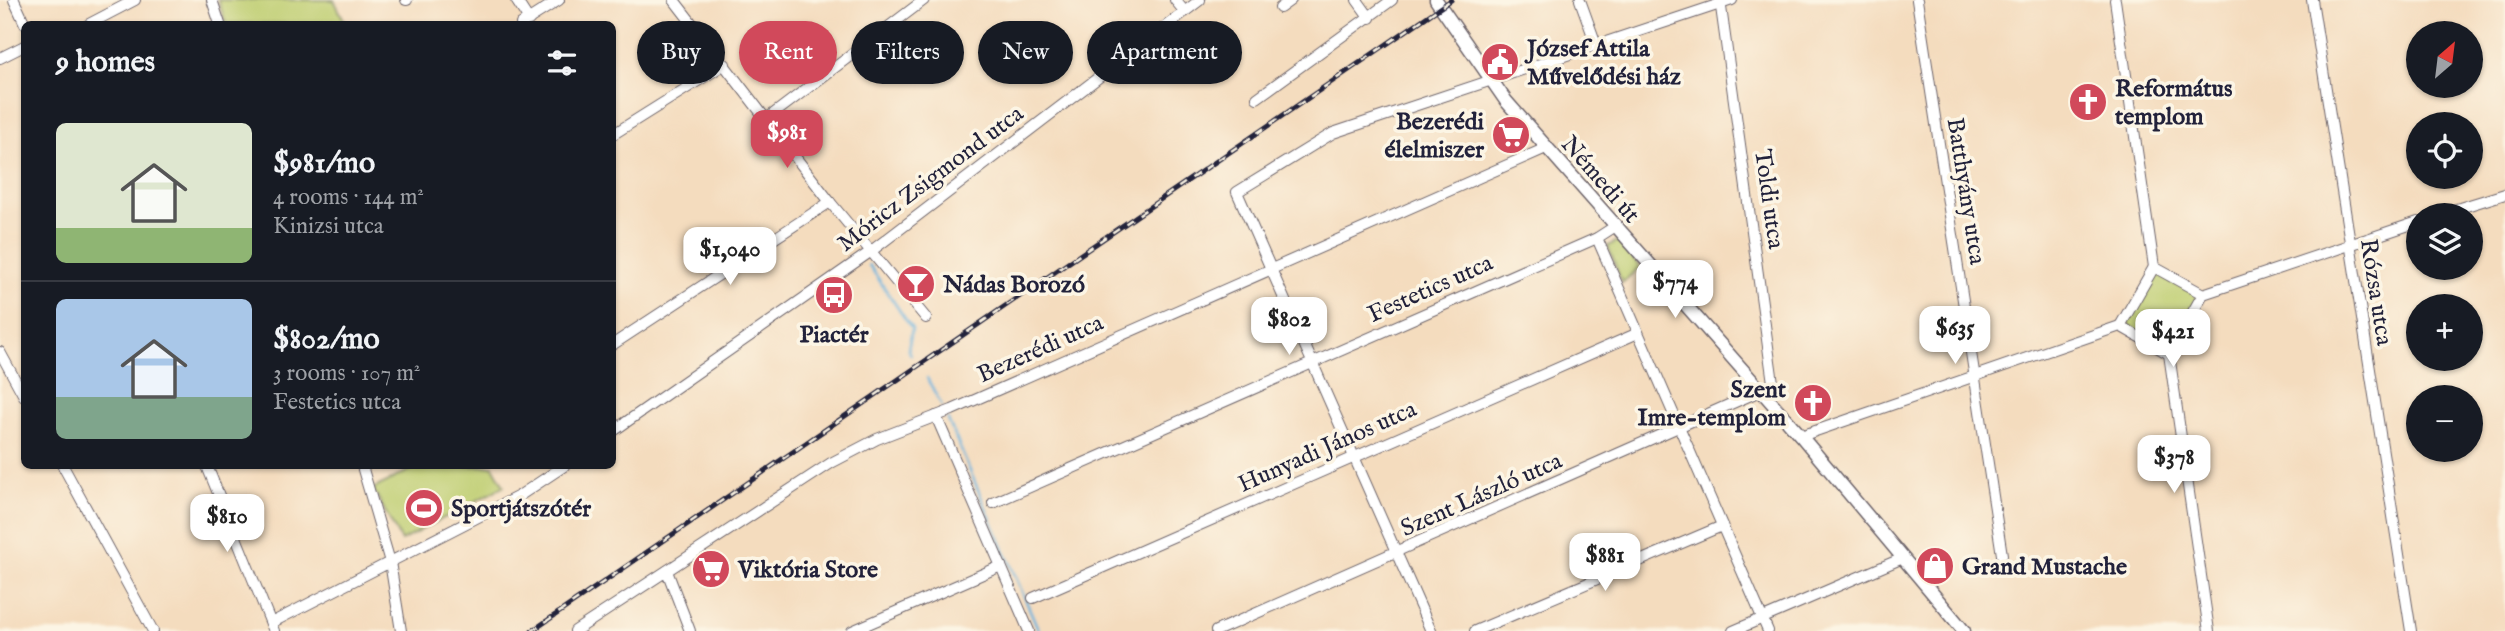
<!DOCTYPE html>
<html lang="en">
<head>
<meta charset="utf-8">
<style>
	:root { --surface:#171b24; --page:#242831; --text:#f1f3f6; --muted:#9ea1a6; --line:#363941; --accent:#d1495b }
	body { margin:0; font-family:"IM FELL English",serif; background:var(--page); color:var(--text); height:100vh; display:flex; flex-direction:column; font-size:26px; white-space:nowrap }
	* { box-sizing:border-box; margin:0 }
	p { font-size:23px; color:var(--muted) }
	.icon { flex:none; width:38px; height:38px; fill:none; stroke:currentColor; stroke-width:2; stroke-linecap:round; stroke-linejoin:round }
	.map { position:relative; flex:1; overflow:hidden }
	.drawer { position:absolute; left:21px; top:21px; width:595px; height:448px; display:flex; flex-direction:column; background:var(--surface); border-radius:10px; box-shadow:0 2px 5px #0004 }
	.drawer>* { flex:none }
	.banner { position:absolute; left:637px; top:21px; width:665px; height:63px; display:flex; gap:14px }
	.needle { width:46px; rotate:28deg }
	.tools { position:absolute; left:2406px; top:21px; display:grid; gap:14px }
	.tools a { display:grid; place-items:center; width:77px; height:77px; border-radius:50%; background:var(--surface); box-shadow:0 2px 5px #0004; font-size:35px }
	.price { position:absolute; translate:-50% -60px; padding:0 16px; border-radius:14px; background:#fff; color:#222; font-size:23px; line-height:46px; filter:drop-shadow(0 2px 4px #0008) }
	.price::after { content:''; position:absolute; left:50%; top:42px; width:21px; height:16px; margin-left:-10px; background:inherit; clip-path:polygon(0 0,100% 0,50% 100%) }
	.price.active { background:var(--accent); color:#fff }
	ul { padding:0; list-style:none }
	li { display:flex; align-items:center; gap:21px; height:175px; padding:0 35px }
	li+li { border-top:2px solid var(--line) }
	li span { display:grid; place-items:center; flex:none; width:196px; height:140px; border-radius:10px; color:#555 }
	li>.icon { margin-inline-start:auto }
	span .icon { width:84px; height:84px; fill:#fffc; stroke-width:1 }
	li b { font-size:30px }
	h2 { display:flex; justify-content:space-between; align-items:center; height:84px; padding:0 35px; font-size:30px }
	.pill { padding:0 24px; border-radius:32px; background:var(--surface); box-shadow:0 2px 5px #0004; font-size:24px; line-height:63px }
	.pill.active { background:var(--accent); color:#fff }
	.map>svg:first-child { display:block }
	.green { fill:#becd6f; stroke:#707855; stroke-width:2 }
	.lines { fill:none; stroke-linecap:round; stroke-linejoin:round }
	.stream { stroke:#63b1dd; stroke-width:2.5 }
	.minor-casing { stroke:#6c6369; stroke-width:12 }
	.major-casing { stroke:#6c6369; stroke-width:15 }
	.minor { stroke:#fff; stroke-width:10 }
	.major { stroke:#fff; stroke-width:12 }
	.rail-casing { stroke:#22223b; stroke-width:5 }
	.rail { stroke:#fcf5e5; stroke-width:2.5; stroke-dasharray:8; stroke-linecap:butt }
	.labels { text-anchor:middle; stroke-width:7; stroke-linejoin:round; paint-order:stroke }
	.poi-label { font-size:24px; font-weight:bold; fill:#22223b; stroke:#fcf5e5; text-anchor:start }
	.street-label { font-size:24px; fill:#22223b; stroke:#fcf5e5 }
</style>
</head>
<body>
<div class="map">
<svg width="2505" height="631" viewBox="0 0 2505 631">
	<rect width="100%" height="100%" fill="#fcf5e5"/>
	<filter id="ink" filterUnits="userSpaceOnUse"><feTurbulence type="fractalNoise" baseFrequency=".0143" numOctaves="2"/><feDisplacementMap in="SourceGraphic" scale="14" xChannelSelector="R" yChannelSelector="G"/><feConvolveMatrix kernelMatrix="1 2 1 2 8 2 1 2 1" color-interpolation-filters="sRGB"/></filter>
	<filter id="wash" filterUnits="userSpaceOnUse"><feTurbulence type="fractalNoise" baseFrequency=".00686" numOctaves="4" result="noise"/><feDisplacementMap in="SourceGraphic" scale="28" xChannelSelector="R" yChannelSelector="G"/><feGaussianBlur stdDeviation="1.57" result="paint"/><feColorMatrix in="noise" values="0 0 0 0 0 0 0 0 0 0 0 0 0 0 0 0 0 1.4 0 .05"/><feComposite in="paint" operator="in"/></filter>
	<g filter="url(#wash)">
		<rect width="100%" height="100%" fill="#f4dcbe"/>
		<g class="green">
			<polygon points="218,0 334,0 346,24 226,24"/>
			<polygon points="1618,241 1640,267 1622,283 1608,246"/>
			<polygon points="2161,271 2198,293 2198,298 2171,343 2163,345 2129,326 2127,317 2152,275"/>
			<polygon points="418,466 493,466 504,486 401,541 373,489"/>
		</g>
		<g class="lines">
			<g class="stream">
				<polyline points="869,265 912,329 908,349 911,355"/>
				<polyline points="927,378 942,406"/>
				<polyline points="948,420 1039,631"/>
			</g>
		</g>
	</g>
	<g filter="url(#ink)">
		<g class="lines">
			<defs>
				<g id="minor">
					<polyline points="14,0 25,24"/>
					<polyline points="212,0 220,24"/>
					<polyline points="406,0 407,0"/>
					<polyline points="516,0 529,20"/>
					<polyline points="674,0 830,202 926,318"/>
					<polyline points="1175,0 1185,12"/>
					<polyline points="1357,0 1370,18"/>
					<polyline points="1580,0 1597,47"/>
					<polyline points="1917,0 2002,555"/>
					<polyline points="2115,0 2154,267"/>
					<polyline points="2312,0 2411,631"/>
					<polyline points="1280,8 1291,0"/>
					<polyline points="89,24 135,0"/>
					<polyline points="521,24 559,0"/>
					<polyline points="0,58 24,46"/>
					<polyline points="1257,98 1392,0"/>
					<polyline points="768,118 924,0"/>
					<polyline points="612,135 725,64"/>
					<polyline points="2437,215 2505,194"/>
					<polyline points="1597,238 1768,631"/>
					<polygon points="2154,267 2203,294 2169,354 2120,326"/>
					<polyline points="2203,294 2418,222"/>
					<polyline points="612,345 830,202"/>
					<polyline points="0,352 24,396"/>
					<polyline points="2169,354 2209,631"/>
					<polyline points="936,416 1029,631"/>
					<polyline points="612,432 870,252 1200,0"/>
					<polyline points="1801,436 2120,326"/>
					<polyline points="63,466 153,631"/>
					<polyline points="207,466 274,631"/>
					<polyline points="362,466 390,562 401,631"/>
					<polyline points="993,503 1597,238 1614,227"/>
					<polyline points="667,571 690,631"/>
					<polyline points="1033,598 1638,333"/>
					<polyline points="271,623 519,496 564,466"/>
					<polyline points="575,631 831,463 877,439 952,410 1546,148"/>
					<polyline points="852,631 1001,566"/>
					<polyline points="1216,631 1760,391 1774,390 1720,0"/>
					<polyline points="1431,631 1237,192 1333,133 1732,0"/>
					<polyline points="1475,631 1722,526"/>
					<polyline points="1733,631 1903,558"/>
				</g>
				<polyline id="major" points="1436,0 1506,101 1801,436 1964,631"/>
			</defs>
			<use href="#minor" class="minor-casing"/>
			<use href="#major" class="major-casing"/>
			<use href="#minor" class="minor"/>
			<use href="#major" class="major"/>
			<defs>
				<polyline id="rail" points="532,631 1451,0"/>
			</defs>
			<use href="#rail" class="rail-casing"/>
			<use href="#rail" class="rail"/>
		</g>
	</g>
	<defs>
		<symbol id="civic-disc" viewBox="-11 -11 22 22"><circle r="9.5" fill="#d1495b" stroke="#fcf5e5"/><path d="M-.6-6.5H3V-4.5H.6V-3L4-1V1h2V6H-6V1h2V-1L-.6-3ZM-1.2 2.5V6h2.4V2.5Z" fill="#fff"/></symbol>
		<symbol id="church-disc" viewBox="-11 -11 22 22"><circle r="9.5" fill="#d1495b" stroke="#fcf5e5"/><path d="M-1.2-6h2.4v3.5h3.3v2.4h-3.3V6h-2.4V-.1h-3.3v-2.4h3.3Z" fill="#fff"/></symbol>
		<symbol id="supermarket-disc" viewBox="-11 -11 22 22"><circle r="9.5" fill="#d1495b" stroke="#fcf5e5"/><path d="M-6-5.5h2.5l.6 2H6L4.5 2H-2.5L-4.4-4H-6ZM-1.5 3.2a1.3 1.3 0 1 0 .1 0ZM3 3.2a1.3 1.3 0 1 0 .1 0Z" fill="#fff"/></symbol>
		<symbol id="bar-disc" viewBox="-11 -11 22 22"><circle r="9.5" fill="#d1495b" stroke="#fcf5e5"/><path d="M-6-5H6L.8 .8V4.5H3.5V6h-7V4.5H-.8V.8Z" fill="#fff"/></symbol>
		<symbol id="bus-disc" viewBox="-11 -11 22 22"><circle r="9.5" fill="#d1495b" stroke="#fcf5e5"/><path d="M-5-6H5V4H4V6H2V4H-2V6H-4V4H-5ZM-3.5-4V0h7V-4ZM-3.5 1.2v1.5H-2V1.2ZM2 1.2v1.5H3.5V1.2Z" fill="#fff"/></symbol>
		<symbol id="stadium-disc" viewBox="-11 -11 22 22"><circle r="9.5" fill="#d1495b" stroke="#fcf5e5"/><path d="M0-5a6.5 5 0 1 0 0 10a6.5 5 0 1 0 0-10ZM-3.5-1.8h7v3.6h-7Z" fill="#fff"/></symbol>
		<symbol id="shop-disc" viewBox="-11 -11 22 22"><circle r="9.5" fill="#d1495b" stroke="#fcf5e5"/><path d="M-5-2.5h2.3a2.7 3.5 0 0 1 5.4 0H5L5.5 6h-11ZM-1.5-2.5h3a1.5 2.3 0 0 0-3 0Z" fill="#fff"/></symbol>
	</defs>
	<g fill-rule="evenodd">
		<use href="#civic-disc" x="1478" y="40" width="44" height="44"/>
		<use href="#church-disc" x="2066" y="80" width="44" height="44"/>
		<use href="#supermarket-disc" x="1489" y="113" width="44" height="44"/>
		<use href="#bar-disc" x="894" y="262" width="44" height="44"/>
		<use href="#bus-disc" x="812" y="273" width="44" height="44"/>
		<use href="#church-disc" x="1791" y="381" width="44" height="44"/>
		<use href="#stadium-disc" x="402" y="486" width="44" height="44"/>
		<use href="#shop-disc" x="1913" y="544" width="44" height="44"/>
		<use href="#supermarket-disc" x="689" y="547" width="44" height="44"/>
	</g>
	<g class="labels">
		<g class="poi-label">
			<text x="1527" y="56">József Attila<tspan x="1527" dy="28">Művelődési ház</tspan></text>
			<text x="2115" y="96">Református<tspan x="2115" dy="28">templom</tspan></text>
			<text x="1484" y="129" text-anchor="end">Bezerédi<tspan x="1484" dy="28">élelmiszer</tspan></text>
			<text x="943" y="292">Nádas Borozó</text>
			<text x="834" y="342" text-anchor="middle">Piactér</text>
			<text x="1786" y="397" text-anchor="end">Szent<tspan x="1786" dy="28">Imre-templom</tspan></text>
			<text x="451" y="516">Sportjátszótér</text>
			<text x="1962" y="574">Grand Mustache</text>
			<text x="738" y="577">Viktória Store</text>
		</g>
		<g class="street-label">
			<text transform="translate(930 178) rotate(-37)" y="8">Móricz Zsigmond utca</text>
			<text transform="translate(1601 179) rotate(49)" y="8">Némedi út</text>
			<text transform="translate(1967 191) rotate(81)" y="8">Batthyány utca</text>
			<text transform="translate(1770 199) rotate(82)" y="8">Toldi utca</text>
			<text transform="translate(1430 288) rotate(-24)" y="8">Festetics utca</text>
			<text transform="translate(2377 292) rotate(81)" y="8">Rózsa utca</text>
			<text transform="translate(1040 348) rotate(-24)" y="8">Bezerédi utca</text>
			<text transform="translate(1327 446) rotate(-24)" y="8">Hunyadi János utca</text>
			<text transform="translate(1481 494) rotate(-24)" y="8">Szent László utca</text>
		</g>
	</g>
</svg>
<div class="tools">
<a><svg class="needle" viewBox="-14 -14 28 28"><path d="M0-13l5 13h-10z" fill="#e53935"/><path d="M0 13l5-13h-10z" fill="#9ea1a6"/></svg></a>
<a><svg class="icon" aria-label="locate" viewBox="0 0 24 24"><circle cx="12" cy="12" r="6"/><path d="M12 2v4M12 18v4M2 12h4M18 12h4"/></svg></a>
<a><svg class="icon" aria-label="layers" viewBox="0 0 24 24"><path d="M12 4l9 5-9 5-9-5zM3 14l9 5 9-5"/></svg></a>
<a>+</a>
<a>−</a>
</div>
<b class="price active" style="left:787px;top:170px">$981</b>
<b class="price" style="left:730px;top:287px">$1,040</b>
<b class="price" style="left:1675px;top:320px">$774</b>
<b class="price" style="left:1289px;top:357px">$802</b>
<b class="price" style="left:1955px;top:366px">$635</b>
<b class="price" style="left:2173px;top:369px">$421</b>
<b class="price" style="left:2174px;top:495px">$378</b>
<b class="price" style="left:227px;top:554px">$810</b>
<b class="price" style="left:1605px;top:593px">$881</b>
<div class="banner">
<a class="pill">Buy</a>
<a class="pill active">Rent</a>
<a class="pill">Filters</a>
<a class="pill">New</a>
<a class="pill">Apartment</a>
</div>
<section class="drawer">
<h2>9 homes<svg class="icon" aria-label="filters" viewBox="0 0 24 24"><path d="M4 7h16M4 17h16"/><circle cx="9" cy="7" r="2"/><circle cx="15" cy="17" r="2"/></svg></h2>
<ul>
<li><span style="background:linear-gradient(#dfe7d0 75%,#8fb573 0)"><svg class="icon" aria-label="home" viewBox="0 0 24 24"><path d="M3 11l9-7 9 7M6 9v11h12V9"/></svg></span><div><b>$981/mo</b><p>4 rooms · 144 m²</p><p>Kinizsi utca</p></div></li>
<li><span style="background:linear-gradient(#a9c7e8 70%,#7fa58c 0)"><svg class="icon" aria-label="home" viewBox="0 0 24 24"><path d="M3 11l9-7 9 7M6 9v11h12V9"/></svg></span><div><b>$802/mo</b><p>3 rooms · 107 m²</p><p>Festetics utca</p></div></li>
</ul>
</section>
</div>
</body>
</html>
